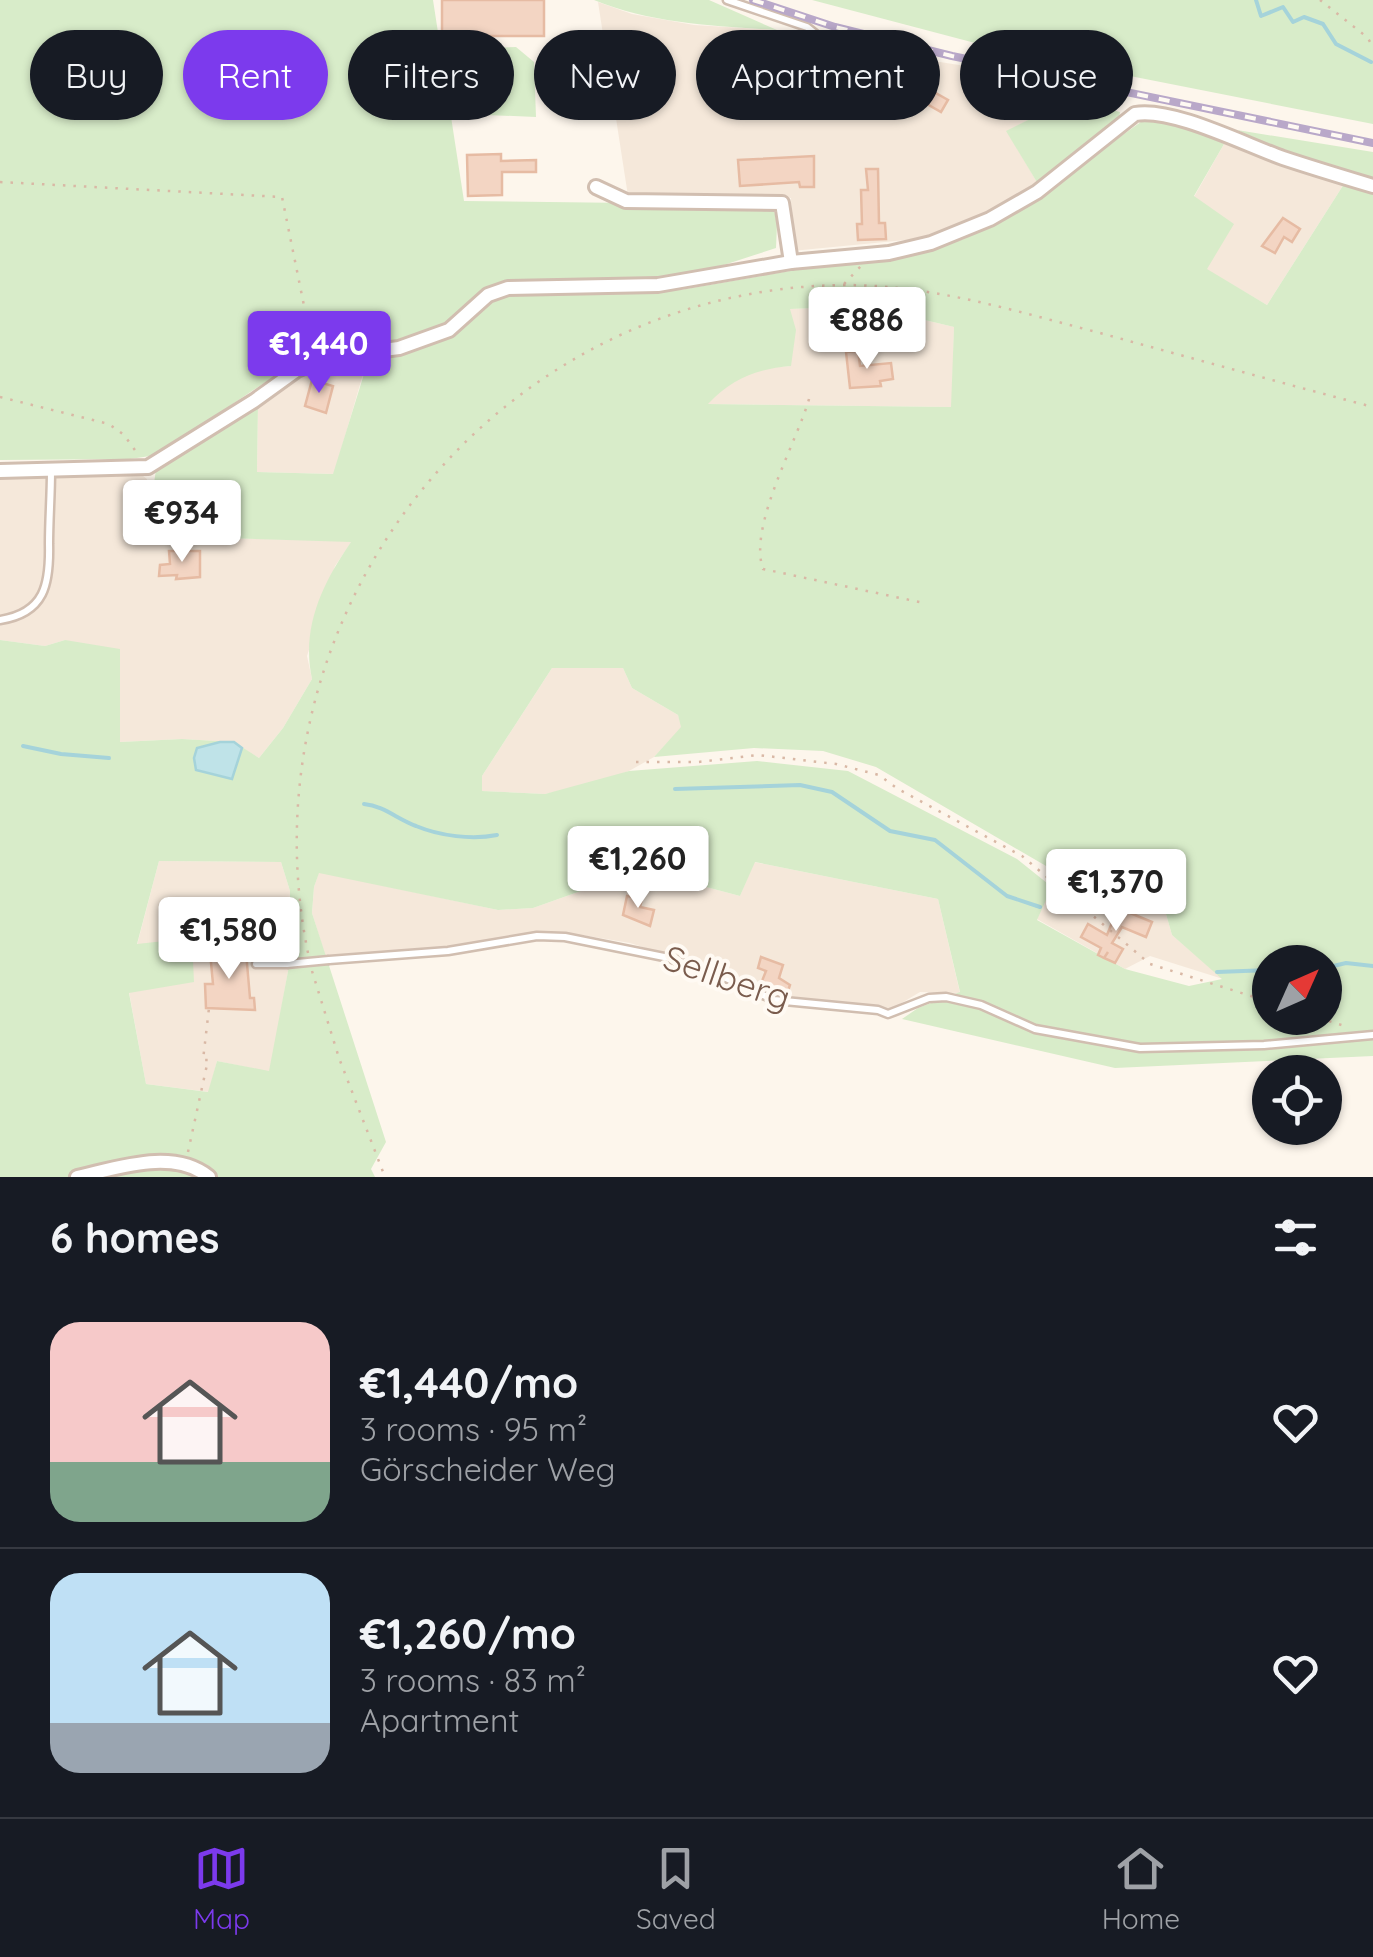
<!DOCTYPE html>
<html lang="en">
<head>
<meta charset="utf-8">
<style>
	:root { --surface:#171b24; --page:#242831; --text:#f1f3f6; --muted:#9ea1a6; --line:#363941; --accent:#7c3aed }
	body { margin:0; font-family:Quicksand,sans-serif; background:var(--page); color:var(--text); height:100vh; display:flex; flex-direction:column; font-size:38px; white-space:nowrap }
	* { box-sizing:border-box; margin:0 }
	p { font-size:32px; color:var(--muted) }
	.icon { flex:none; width:55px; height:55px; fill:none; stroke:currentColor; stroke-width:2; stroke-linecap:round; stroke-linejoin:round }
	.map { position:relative; height:1177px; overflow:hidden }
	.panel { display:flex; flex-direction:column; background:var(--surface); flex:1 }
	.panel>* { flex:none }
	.hud { position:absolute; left:30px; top:30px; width:1315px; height:90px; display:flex; gap:20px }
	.needle { width:65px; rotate:45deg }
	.tools { position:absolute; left:1252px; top:945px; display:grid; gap:20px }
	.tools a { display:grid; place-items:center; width:90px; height:90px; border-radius:50%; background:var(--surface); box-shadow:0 2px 8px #0004; font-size:50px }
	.price { position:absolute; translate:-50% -85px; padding:0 22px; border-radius:10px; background:#fff; color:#222; font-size:32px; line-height:65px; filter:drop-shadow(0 2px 5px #0008) }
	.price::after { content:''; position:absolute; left:50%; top:60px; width:30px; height:22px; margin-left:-15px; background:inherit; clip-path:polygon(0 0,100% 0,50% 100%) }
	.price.on { background:var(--accent); color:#fff }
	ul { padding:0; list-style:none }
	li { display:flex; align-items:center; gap:30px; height:250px; padding:0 50px }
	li+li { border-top:2px solid var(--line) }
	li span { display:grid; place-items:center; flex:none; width:280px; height:200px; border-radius:30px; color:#555 }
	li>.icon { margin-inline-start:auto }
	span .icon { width:120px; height:120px; fill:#fffc; stroke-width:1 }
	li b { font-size:42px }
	h2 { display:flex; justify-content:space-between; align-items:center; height:120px; padding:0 50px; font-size:42px }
	.tag { padding:0 35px; border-radius:45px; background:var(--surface); box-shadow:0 2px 8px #0004; font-size:35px; line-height:90px }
	.tag.on { background:var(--accent); color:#fff }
	.tab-bar { display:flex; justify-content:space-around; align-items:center; height:140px; border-top:2px solid var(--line); background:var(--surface); font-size:28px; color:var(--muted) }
	.tab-bar a { display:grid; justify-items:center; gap:5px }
	.tab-bar .on { color:var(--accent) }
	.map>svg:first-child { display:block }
	.residential { fill:#f5e8da }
	.green { fill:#d8ecc9; fill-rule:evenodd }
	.water { fill:#bfe3e8; stroke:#a5d3da; stroke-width:2.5 }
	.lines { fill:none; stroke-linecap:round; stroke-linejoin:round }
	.stream { stroke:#a5d3da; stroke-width:4 }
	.building { fill:#f3d5c3; stroke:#e6bba3; stroke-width:2.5 }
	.lane-casing { stroke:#d1beb0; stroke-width:11 }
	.street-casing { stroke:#d1beb0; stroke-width:18 }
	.path { stroke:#d9b8a5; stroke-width:2.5; stroke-dasharray:2.5 8; stroke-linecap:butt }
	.lane { stroke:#fff; stroke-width:6 }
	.street { stroke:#fff; stroke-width:12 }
	.rail-casing { stroke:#b9a8c9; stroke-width:8 }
	.rail { stroke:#fffaf3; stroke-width:4; stroke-dasharray:11; stroke-linecap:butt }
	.lane-bridge-casing { stroke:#d1beb0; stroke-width:11; stroke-linecap:butt }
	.lane-bridge { stroke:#fff; stroke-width:6 }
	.labels { text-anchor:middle; stroke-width:8; stroke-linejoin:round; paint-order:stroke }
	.street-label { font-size:35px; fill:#7a5c4d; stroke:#fffaf3 }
</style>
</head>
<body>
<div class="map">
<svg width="1373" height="1177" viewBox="0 0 1373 1177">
	<rect width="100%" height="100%" fill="#fdf6ec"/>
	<g class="residential">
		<polygon points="598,2 632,14 694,25 777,30 808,40 867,82 847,39 883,53 978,68 1061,87 1070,99 1007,131 1038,184 988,215 926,238 792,251 791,198 628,196"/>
		<polygon points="1224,144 1344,184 1267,305 1207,270 1194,197"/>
		<polygon points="866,306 954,327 952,407 707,404 727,384 763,368 791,366 789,309"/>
		<polygon points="368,357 334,474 257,472 258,404 299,374 331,362"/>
		<polygon points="0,471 138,472 147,479 142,526 222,538 352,541 335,566 307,656 312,679 283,728 259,758 233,742 182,739 119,742 65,640 45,646 0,640"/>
		<polygon points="552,668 623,668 632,688 678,715 682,727 654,757 629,771 593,784 545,794 481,791 482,776"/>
		<polygon points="1081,851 1130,875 1162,900 1172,935 1223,979 1150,956 1125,969 1037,919 1052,887 1065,877"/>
		<polygon points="159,861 281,862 290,891 289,966 270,1072 217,1061 209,1092 146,1084 129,992 194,981 137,945"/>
		<polygon points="754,862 938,899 960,993 920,992 890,1010 777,999 733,976 630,943 582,935 528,935 444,949 325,955 312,913 314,887 319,872 498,910 533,908 609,881 676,879 740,896"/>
	</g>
	<g class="green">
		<path d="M0 0H433L464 201 629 203 774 210 777 224 776 248 684 278 680 290 801 269 906 257 964 239 1036 197 1145 119 1185 124 1224 144 1194 196 1234 224 1207 269 1267 305 1344 184 1373 194V1056L1115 1068 902 1019 918 1008 960 992 938 899 755 862 740 896 676 879 609 881 533 908 498 910 319 873 314 887 312 913 386 1142 371 1169 375 1177H0V640L45 646 65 640 120 649V742L182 739 234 742 259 758 283 728 312 679C301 628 322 584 351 542L222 538 148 527 156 469 258 404 257 472 333 474 373 345 313 350 157 455 130 459 0 460ZM866 306 954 327 951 407 708 404C732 379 756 369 791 366L796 330 790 309ZM552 668H623L632 688 678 715 681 727 654 757 754 748 823 751 876 767 1065 877 1081 851 1130 875 1162 900 1172 935 1222 979 1189 986 1125 969 1037 920 1052 887 1017 859 848 771 757 761 629 771 545 794 482 791V776ZM159 861 281 862 290 891 289 966 269 1071 217 1061 208 1092 146 1084 129 993 194 982 192 938 137 944ZM1270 962H1325V1018H1270Z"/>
		<path d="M594 0H709L777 30C715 26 653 24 594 0Z"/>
		<polygon points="812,0 1373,0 1373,124 1013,53"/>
		<polygon points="516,47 534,62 536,117 462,114 460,49"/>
		<polygon points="1070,99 1120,112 1118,125 1038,184 1006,131"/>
		<polygon points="1237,130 1373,152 1373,180 1308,162"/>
	</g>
	<polygon class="water" points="220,742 234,742 242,748 232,779 196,770 194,758 197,748"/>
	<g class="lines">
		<g class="stream">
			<polyline points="1256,0 1261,16 1283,7 1293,22 1304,17 1323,24 1336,44 1371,62"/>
			<polyline points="23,746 61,754 109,758"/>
			<polyline points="675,789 800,785 832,792 890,831 935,840 1007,896 1040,907"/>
			<path d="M364 804C384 806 397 819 416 826 440 836 472 840 497 835"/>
			<polyline points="1325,968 1346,963 1373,966"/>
			<polyline points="1217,972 1270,970"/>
		</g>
	</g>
	<g class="building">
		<rect x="442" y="0" width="102" height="36"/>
		<polygon points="919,74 937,85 934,92 948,100 941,112 927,104 930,99 912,88"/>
		<polygon points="501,154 501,161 536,160 536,172 502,172 502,195 468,196 467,155"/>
		<polygon points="814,156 814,187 800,187 799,182 740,186 738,160"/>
		<polygon points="866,169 878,169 879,223 885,223 886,239 858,240 857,224 862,224 861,190 868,190"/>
		<polygon points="1283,218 1300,229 1292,242 1284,237 1275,253 1262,246"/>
		<polygon points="858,351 860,366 891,363 893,379 880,381 881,386 850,388 846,352"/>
		<polygon points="312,380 333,386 326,413 305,406"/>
		<polygon points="169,551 200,551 200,577 176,579 177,575 159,576 160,565 170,564"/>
		<polygon points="627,896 642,899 640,907 654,910 650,926 623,915"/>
		<polygon points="1118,908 1152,922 1146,937 1122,927 1112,943 1123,949 1115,963 1104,958 1108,952 1104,958 1098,955 1101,948 1081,937 1088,924 1107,935"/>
		<polygon points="236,949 236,953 246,952 250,998 254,998 255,1010 206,1008 205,984 213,984 210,952"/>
		<polygon points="761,957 783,965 779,978 790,985 787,994 760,986 766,971 758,968"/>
	</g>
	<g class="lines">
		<defs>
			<g id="lane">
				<polyline points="727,0 807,27 857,67"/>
				<path d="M0 620C45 613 50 584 49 544 49 520 51 495 51 471"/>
				<polyline points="329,960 448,951 537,936 565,937 669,958 715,973 774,1000 878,1010 888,1014 929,998 946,997 981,1005 1035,1029 1140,1048 1264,1045 1373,1035"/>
				<polyline points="256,964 287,964"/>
			</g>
			<g id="street">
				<polyline points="596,187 626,201 782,203 791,262"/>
				<path d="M0 471 148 467 254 401 297 370 328 357 399 348 449 330 488 295 508 288 658 285 791 262 889 253 931 243 990 219 1037 192 1135 114C1172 107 1246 145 1283 158 1313 168 1343 177 1373 186"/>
				<path d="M77 1177C118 1168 173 1148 209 1177"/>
			</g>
		</defs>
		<use href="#lane" class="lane-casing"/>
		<use href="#street" class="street-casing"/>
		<g class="path">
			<polyline points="1320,0 1368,38 1373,48"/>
			<polyline points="0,182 282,197 313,350"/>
			<polyline points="844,284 861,266"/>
			<polyline points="0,397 109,424 124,435 137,453"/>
			<path d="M809 399C797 442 748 526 763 569L924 603"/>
			<polyline points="636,762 698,762 758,755 836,764 879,775 898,789 1022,856 1150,964 1270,1002"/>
			<path d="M308 953C239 613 496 288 845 285 933 285 1015 311 1100 333 1191 358 1282 383 1373 407"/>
			<polyline points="312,971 339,1058 385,1177"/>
			<polyline points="1319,1018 1348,1027"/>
			<polyline points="188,1152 208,1060 203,1060 209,1008"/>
		</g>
		<use href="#lane" class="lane"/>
		<use href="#street" class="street"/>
		<defs>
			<polyline id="rail" points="753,0 835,27 952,56 1373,143"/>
		</defs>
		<use href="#rail" class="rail-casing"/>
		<use href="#rail" class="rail"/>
		<defs>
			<polyline id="lane-bridge" points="287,964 329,960"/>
		</defs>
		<use href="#lane-bridge" class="lane-bridge-casing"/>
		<use href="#lane-bridge" class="lane-bridge"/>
	</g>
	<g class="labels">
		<g class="street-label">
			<text transform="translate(727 978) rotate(19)" y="12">Sellberg</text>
		</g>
	</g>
</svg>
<div class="tools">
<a><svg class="needle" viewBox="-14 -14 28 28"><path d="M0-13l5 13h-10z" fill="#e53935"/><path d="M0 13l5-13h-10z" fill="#9ea1a6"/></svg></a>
<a><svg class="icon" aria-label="locate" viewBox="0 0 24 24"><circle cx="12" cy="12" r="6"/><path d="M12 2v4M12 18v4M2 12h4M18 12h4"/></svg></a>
</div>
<b class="price" style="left:867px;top:372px">€886</b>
<b class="price on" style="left:319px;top:396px">€1,440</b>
<b class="price" style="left:182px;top:565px">€934</b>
<b class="price" style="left:638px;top:911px">€1,260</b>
<b class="price" style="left:1116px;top:934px">€1,370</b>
<b class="price" style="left:229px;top:982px">€1,580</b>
<div class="hud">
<a class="tag">Buy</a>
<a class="tag on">Rent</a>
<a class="tag">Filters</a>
<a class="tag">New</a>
<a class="tag">Apartment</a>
<a class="tag">House</a>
</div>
</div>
<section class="panel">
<h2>6 homes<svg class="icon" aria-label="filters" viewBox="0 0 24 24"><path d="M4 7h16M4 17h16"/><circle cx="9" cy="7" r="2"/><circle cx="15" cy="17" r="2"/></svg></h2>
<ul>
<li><span style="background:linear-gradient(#f6c9c9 70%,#7fa58c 0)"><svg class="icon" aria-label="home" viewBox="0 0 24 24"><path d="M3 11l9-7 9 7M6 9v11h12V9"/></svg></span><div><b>€1,440/mo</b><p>3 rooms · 95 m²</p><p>Görscheider Weg</p></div><svg class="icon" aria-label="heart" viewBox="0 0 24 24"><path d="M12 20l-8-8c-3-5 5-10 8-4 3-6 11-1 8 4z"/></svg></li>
<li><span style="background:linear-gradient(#bfe0f5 75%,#9aa5b1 0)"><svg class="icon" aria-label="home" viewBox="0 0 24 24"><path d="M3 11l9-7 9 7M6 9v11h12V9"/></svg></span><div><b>€1,260/mo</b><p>3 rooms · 83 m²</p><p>Apartment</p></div><svg class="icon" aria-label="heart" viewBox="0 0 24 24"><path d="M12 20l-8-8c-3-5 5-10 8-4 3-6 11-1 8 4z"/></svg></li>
</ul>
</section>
<nav class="tab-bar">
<a class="on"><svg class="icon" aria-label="map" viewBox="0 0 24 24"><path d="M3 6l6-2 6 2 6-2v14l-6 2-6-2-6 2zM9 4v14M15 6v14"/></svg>Map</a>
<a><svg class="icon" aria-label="saved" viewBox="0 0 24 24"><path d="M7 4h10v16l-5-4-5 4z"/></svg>Saved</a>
<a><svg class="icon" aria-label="home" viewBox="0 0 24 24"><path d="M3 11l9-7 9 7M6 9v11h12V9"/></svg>Home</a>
</nav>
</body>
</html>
